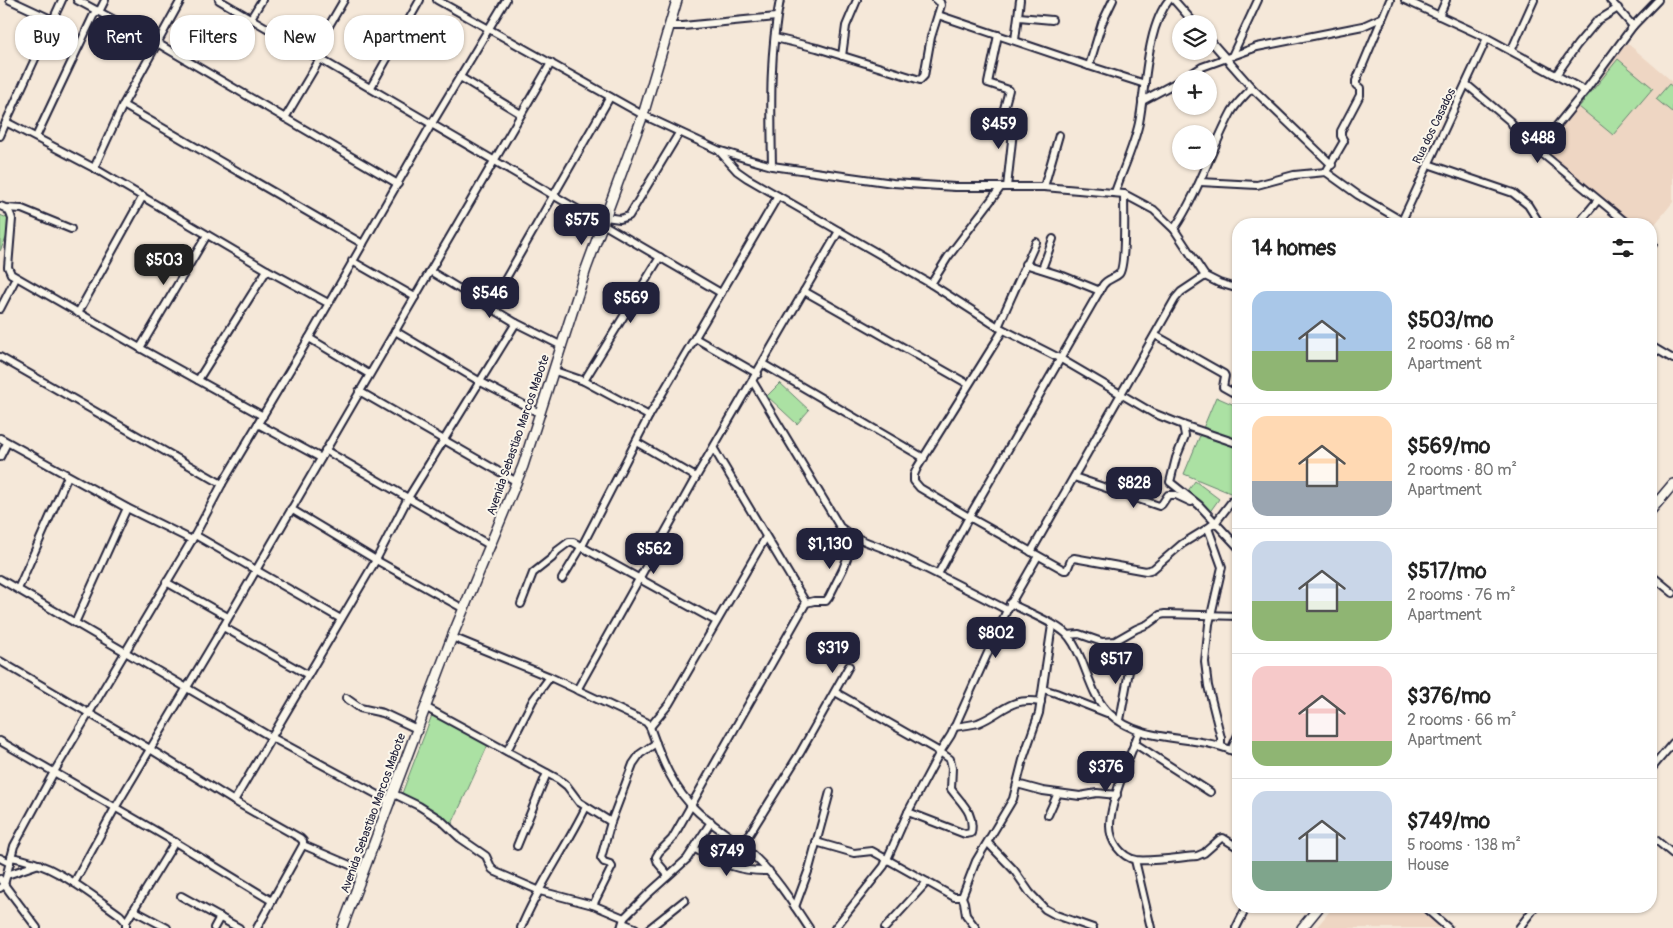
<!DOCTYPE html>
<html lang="en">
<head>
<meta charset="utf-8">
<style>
	:root { --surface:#fff; --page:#f6f6f6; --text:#222; --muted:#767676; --line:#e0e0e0; --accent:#22223b }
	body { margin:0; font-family:Pangolin,sans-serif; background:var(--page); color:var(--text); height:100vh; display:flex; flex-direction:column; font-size:19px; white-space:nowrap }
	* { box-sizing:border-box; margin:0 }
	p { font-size:16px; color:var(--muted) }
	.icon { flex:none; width:28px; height:28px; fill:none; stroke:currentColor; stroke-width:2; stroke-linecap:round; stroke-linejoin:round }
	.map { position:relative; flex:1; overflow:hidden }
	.side { position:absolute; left:1232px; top:218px; width:425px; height:695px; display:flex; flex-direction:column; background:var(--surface); border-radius:20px; box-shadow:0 1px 4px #0004 }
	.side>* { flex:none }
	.hud { position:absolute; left:15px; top:15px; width:475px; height:45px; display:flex; gap:10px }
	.fabs { position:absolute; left:1172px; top:15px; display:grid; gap:10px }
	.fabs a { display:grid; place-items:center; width:45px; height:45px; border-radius:50%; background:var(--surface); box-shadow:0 1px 4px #0004; font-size:25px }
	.price { position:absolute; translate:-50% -42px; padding:0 11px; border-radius:10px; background:var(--accent); color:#fff; font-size:16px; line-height:32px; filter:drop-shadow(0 1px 2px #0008) }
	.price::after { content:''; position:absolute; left:50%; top:30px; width:15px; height:11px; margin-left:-8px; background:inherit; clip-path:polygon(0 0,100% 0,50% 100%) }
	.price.selected { background:#222; color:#fff }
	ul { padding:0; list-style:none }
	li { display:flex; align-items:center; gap:15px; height:125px; padding:0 20px }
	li+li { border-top:1px solid var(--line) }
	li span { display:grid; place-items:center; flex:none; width:140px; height:100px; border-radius:15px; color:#555 }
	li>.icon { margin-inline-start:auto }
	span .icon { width:60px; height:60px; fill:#fffc; stroke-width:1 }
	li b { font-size:21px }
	h2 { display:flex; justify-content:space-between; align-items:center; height:60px; padding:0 20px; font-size:21px }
	.chip { padding:0 18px; border-radius:20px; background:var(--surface); box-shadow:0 1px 4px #0004; font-size:18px; line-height:45px }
	.chip.selected { background:var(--accent); color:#fff }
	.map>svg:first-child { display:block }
	.built { fill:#eed6c3 }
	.green { fill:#abe1a3; stroke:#66826f }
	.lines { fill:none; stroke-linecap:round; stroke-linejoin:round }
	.street-casing { stroke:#22223b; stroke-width:10 }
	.secondary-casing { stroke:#22223b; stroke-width:12 }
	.street { stroke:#fbf7ec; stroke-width:6 }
	.secondary { stroke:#fbf7ec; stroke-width:9 }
	.labels { text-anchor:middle; stroke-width:4; stroke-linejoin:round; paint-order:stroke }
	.street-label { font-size:12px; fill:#22223b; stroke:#fbf7ec }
</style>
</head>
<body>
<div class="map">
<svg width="1673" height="928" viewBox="0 0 1673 928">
	<rect width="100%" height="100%" fill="#f5e8d9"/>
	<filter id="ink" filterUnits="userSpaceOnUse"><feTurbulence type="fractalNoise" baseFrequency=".02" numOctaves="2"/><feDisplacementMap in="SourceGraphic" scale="10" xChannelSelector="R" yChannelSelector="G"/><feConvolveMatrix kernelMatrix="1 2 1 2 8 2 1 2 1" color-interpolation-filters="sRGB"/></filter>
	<g filter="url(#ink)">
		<g class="built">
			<polygon points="1627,43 1673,82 1673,202 1651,229 1651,224 1635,224 1541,147"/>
			<polygon points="1334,906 1414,906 1441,928 1316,928"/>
		</g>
		<g class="green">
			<polygon points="1618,59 1653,88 1613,135 1579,107"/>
			<polygon points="1669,84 1673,87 1673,113 1656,99"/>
			<polygon points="0,215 14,221 0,251"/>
			<polygon points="780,383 809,410 797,424 767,396"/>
			<polygon points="1216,397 1239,407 1239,487 1235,495 1184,474"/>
			<polygon points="1195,481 1219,499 1209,513 1185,495"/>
			<polygon points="432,715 488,745 452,824 401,796"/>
		</g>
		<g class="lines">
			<defs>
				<g id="street">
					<polyline points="10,0 53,20"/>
					<polyline points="77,0 157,43 398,184"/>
					<polyline points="219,0 721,293"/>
					<polyline points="437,0 643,115 718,150 744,158 772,166 893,183 955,187 1044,187 1124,194 1154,210 1174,229 1205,276 1219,283 1239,289"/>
					<polyline points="1174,0 1195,24"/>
					<polyline points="1405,0 1487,38 1585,91"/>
					<polyline points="1610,0 1633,26"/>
					<polyline points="99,12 105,0"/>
					<polyline points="938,15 1089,66 1145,84"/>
					<polyline points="1439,16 1446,0"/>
					<polyline points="1019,17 1052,20"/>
					<polyline points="251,18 262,0"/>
					<polyline points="669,26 683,26 776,17"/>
					<polyline points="998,35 988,83 1009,90 1002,116 1004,118 1014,122 1007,187"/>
					<polyline points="775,38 817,48 920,80 924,76 931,37 941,5 940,2 936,0"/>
					<polyline points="1209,39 1252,88 1332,165"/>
					<polyline points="1015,40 1020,0"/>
					<polyline points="1511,51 1534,0"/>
					<polyline points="312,55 344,0"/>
					<polyline points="842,56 846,26 857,0"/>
					<polyline points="1232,56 1258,0"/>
					<polyline points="1089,66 1102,23 1113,0"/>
					<polyline points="1556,75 1577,45 1597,21 1618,8"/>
					<polyline points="460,77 521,114"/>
					<polyline points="1183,79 1202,67 1257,47 1363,26 1381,18"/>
					<polyline points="1466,84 1511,122 1516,132 1628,224"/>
					<polyline points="371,87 420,0"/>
					<polyline points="1142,101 1181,80"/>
					<polyline points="123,105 363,244"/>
					<polyline points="285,118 320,59"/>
					<polyline points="6,122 62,0"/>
					<polyline points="0,136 6,122 94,168 267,270 328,303"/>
					<polyline points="36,137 96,10"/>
					<polyline points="1537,150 1585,91 1633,26 1658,0"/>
					<polyline points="719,151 737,171 747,178 931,284 998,327 1061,359 1153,413 1183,425 1239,444"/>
					<polyline points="1428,164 1513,193 1528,205 1540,224"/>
					<path d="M772 166C771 110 769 55 780 0"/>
					<polyline points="94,168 123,105 181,0"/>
					<polyline points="1326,172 1344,141 1341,136 1341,131 1360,95 1360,88 1356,85 1356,81 1390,0"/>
					<polyline points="1200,182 1257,185 1294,175 1326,172 1358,195 1402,221"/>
					<polyline points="1044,187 1059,135"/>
					<path d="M1115 192C1123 169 1134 146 1139 123 1146 87 1146 28 1169 0"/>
					<path d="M0 206C7 208 10 211 12 219L8 267 11 274 140 348 263 416"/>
					<polyline points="6,208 22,209 71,229"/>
					<polyline points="605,217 620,219 629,216 679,133"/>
					<polyline points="1401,223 1487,38"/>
					<polyline points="1578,224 1598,200"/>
					<path d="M1174 229C1199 192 1211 150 1232 111 1237 103 1245 95 1252 88"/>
					<polyline points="1651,243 1653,244"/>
					<polyline points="352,261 415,297"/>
					<polyline points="1025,264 1063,276 1100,291"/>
					<polyline points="1042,269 1053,239"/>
					<polyline points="430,271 516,323 562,346"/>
					<polyline points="931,284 948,257 1001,187"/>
					<polyline points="804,291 968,384"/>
					<polyline points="490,306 610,97"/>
					<polyline points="0,309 16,278"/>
					<polyline points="78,313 143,196"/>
					<polyline points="998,327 1036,242"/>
					<polyline points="1003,330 917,468 914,475 914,481 920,488 969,517 1064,570 1067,570 1071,560 1074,558 1146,571 1153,569 1182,544 1208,528 1216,522 1239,492"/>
					<polyline points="395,331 479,381 541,414"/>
					<polyline points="1155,335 1224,374 1225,376 1223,387 1239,396"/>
					<polyline points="309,338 369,374"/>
					<polyline points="695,338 758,374"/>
					<polyline points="1651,346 1673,359"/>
					<polyline points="140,348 207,235"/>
					<polyline points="0,357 222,484"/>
					<polyline points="763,364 924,458"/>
					<polyline points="555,371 584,381 649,416"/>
					<polyline points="198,380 267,270"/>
					<polyline points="584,381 660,257"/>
					<path d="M753 382 840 527C855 540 875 544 892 552 931 571 969 590 1007 610"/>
					<polyline points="359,391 517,482"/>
					<polyline points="258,424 321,458"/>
					<polyline points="1183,425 1185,436 1176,458 1170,482 1199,505 1239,548"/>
					<polyline points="0,438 127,508 192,540"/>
					<polyline points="636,442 696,477"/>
					<polyline points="714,449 806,603"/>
					<polyline points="325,450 491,546"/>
					<polyline points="0,457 7,443"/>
					<polyline points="1074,477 1159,506 1162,504 1168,495 1176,495 1191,502"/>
					<polyline points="291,509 376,560 464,609"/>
					<polyline points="1208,528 1222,567 1209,624 1205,662 1208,686 1221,738 1221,746"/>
					<polyline points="195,535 341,619"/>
					<polyline points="1031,552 1175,299 1181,292 1205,276"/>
					<path d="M938 574 969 517 1103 285C1108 278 1114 279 1119 274 1126 267 1124 206 1124 194"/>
					<polyline points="1651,575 1673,593"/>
					<polyline points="0,579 271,737 391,802"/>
					<polyline points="562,579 582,546 649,416 778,196"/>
					<polyline points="166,582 228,617"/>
					<polyline points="18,589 68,476"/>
					<path d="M1010 603C1024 611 1061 625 1069 637 1087 660 1088 694 1110 714 1146 747 1199 732 1239 754"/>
					<polyline points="521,604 533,573 552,558 557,551 569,542 573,542 716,621"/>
					<polyline points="75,623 127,508"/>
					<polyline points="223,627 308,675"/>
					<polyline points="1068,635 1079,634 1102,642 1115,641 1136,629 1148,624 1160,615 1165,614 1239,616"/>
					<path d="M452 637 550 677 646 722 650 727C661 758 673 790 699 813 717 829 739 841 756 858 777 878 793 904 809 928"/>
					<polyline points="0,661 150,749 234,801 300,838 303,841 303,845 272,901 175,842 0,741"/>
					<polyline points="1043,689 1056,693 1107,713"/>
					<polyline points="577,690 696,477 839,231"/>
					<path d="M835 692 940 752 950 759 952 768 951 789C962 804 975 813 971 833L965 834 908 812"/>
					<polyline points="346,698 360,708 383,713 417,729"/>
					<polyline points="425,707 558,779 567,786 579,802 611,822"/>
					<polyline points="1120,720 1129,671 1129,651"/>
					<polyline points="650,727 669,704 766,537"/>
					<path d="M954 727C962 726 970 725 978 723 1005 712 1008 697 1041 702"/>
					<path d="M1139 732C1130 756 1110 802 1110 826 1110 841 1121 857 1136 860 1149 862 1182 857 1197 856L1204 853 1220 839 1223 838 1239 848"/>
					<polyline points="1134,743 1210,792"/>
					<polyline points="1231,750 1239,733"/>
					<polyline points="507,751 533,700 550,677"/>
					<polyline points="1651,769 1673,743"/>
					<polyline points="1017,784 1043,791 1080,796 1097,793 1117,795"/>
					<polyline points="394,794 419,806 441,820 460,838 486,856 492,869 496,872 540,891 593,905 624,918"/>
					<polyline points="234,801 376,560 408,498 516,323"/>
					<polyline points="1048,815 1058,793"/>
					<polyline points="1651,836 1673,854"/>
					<polyline points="816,842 854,853 872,851 954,897 962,897 976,861 1013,799 1024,756 1039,713 1052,625"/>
					<polyline points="988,843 1014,870 1030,893 1045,909 1056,915 1093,928"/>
					<polyline points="303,845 364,871"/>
					<polyline points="517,846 547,773"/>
					<polyline points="742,846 800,753 849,666"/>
					<path d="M695 849C720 863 739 872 769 871"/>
					<path d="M11 857C53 863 86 891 120 915L126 922V928"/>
					<polyline points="0,858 10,863"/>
					<polyline points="1135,860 1151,928"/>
					<polyline points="7,875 39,864"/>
					<polyline points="668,875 658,863 656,857 659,852 672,839 680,825 806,603 814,601 826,601 829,597 843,569 855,537"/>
					<polyline points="0,879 37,928"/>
					<polyline points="74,883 115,808 223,627 551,63"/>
					<polyline points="0,888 4,885 14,846 54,772 195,535 222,484 309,338 431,125 506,0"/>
					<polyline points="181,896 239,928"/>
					<polyline points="962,897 964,902 966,915 976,928"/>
					<polyline points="593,905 612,867 610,864 604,862 601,858 611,822 633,764 640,754 656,743"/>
					<polyline points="1423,906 1448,928"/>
					<polyline points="795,907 809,869 830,792"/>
					<polyline points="133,910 167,928"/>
					<polyline points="126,922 175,842"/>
					<polyline points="623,923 635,928"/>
					<polyline points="214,928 220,917"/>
					<polyline points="257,928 272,901"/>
					<path d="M521 928C538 886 566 848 586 807"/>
					<polyline points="621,928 624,918 648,894 687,859 711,822"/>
					<polyline points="650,928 685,900"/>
					<polyline points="835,928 884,866 908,812 940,752 951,735 1007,610 1038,556"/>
					<polyline points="885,928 927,882"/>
					<polyline points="1236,928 1247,906"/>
					<polyline points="1519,928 1536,906"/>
				</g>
				<g id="secondary">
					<polyline points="1651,510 1673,484"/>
					<polyline points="342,928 452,637 523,466 586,269 643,115 677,0"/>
					<polyline points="1302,928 1320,906"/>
				</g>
			</defs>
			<use href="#street" class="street-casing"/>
			<use href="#secondary" class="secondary-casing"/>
			<use href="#street" class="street"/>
			<use href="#secondary" class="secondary"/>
		</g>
	</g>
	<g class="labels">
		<g class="street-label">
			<text transform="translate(1434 126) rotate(-64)" y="4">Rua dos Casados</text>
			<text transform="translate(518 435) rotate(-71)" y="4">Avenida Sebastiao Marcos Mabote</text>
			<text transform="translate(373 813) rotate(-70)" y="4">Avenida Sebastiao Marcos Mabote</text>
		</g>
	</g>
</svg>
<div class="fabs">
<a><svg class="icon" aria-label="layers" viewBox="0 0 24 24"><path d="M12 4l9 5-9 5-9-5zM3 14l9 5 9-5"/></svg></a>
<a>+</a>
<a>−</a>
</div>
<b class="price" style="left:999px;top:150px">$459</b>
<b class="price" style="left:1538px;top:164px">$488</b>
<b class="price" style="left:582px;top:246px">$575</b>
<b class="price selected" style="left:164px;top:286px">$503</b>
<b class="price" style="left:490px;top:319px">$546</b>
<b class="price" style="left:631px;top:324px">$569</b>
<b class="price" style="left:1134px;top:509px">$828</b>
<b class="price" style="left:830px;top:570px">$1,130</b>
<b class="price" style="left:654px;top:575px">$562</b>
<b class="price" style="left:996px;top:659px">$802</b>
<b class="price" style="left:833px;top:674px">$319</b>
<b class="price" style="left:1116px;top:685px">$517</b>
<b class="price" style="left:1106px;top:793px">$376</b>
<b class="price" style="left:727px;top:877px">$749</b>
<div class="hud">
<a class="chip">Buy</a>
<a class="chip selected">Rent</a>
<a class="chip">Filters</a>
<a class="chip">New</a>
<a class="chip">Apartment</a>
</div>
<section class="side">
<h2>14 homes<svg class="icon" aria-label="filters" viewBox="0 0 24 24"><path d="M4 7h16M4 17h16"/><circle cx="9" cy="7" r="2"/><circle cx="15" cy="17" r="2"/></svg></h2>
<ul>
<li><span style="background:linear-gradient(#a9c7e8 60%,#8fb573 0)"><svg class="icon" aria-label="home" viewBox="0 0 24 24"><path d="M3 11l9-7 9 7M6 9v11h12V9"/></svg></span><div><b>$503/mo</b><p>2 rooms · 68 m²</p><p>Apartment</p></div></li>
<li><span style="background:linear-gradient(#ffd9b3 65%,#9aa5b1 0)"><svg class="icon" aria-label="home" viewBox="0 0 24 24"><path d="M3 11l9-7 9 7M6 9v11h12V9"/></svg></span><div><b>$569/mo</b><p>2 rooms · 80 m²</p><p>Apartment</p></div></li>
<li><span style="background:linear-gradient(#c9d6e8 60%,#8fb573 0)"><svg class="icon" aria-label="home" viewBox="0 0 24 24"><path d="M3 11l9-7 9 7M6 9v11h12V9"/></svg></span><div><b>$517/mo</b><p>2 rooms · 76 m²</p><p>Apartment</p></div></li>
<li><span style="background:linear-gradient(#f6c9c9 75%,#8fb573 0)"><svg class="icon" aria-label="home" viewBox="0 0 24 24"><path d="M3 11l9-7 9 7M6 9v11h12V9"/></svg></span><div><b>$376/mo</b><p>2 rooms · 66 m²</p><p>Apartment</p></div></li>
<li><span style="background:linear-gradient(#c9d6e8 70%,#7fa58c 0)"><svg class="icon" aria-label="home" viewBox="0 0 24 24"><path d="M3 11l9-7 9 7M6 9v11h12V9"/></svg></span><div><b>$749/mo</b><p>5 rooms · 138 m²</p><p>House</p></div></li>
</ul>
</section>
</div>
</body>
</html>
